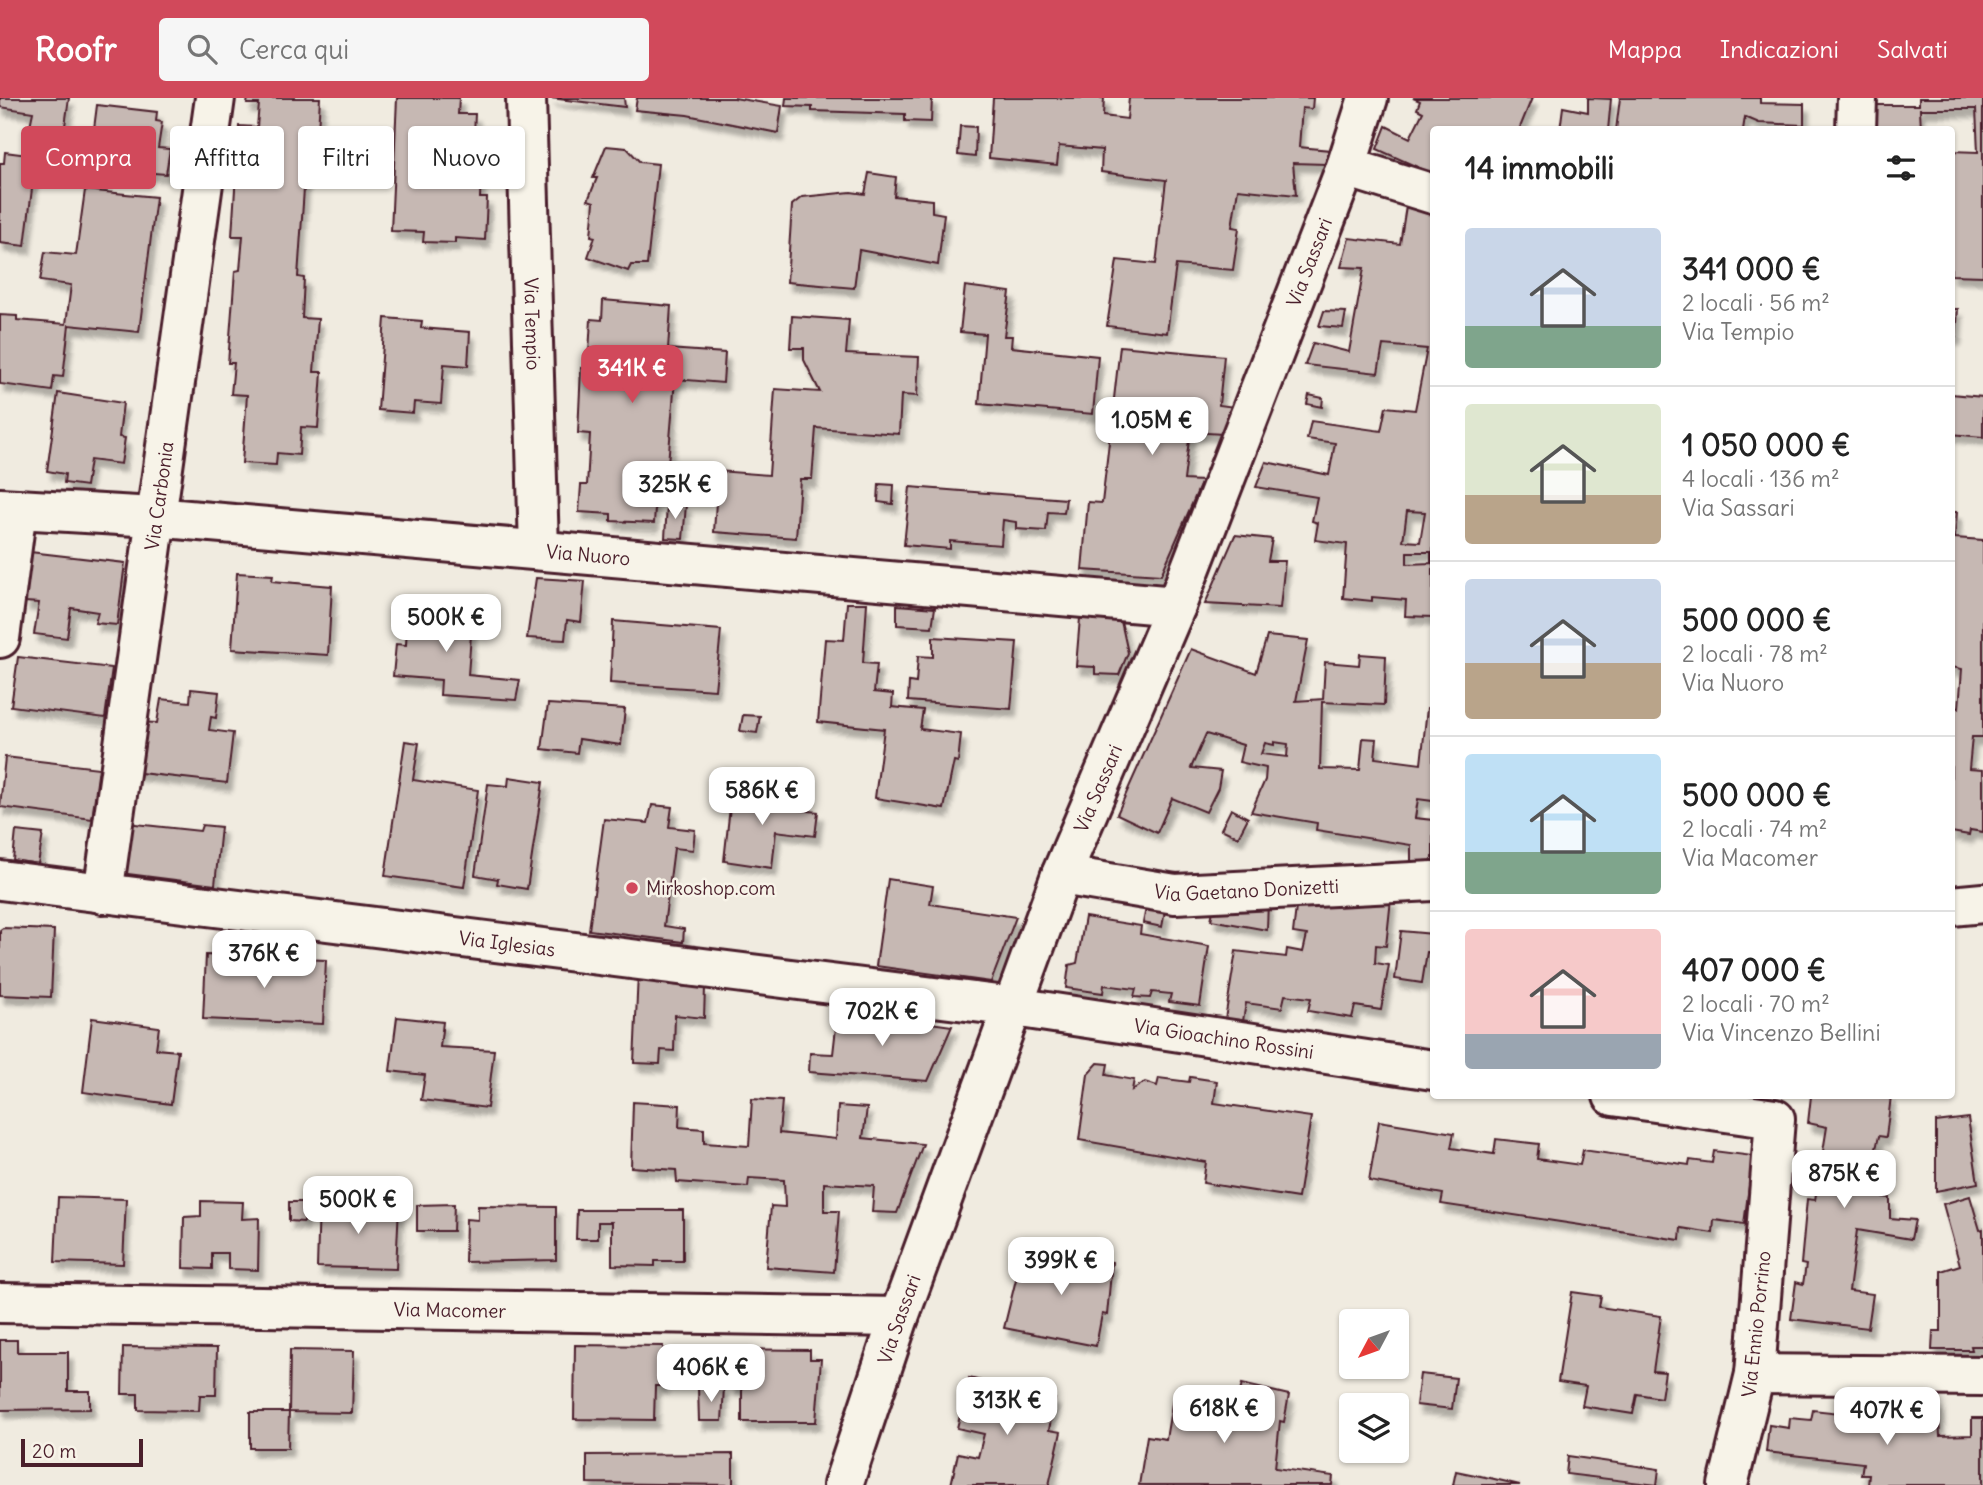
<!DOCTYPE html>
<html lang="it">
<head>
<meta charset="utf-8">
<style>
	:root { --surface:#fff; --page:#f6f6f6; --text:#222; --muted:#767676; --line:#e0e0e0; --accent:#d1495b }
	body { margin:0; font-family:Delius,sans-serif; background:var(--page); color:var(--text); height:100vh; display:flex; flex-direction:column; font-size:26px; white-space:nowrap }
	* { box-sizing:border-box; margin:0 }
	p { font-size:23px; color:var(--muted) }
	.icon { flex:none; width:38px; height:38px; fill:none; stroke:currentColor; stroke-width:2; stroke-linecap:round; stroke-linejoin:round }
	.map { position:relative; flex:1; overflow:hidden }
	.panel { position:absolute; left:1430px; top:28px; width:525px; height:973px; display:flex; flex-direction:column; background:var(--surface); border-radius:7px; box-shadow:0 2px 5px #0004 }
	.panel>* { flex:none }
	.top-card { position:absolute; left:21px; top:28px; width:665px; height:63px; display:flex; gap:14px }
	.needle { width:46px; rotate:229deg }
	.controls { position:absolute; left:1339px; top:1211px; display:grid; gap:14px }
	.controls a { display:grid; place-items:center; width:70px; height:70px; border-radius:7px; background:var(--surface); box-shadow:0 2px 5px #0004; font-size:35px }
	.scale { position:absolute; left:21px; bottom:18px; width:122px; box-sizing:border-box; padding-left:7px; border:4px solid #4a1f2b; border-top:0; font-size:19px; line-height:24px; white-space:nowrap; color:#4a1f2b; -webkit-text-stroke:5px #f7f3e8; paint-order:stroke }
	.price { position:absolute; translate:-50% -60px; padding:0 16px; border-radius:14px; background:#fff; color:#222; font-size:23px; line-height:46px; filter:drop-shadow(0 2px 4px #0008) }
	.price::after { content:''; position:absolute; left:50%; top:42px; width:21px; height:16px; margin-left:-10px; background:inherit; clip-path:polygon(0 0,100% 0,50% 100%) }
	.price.current { background:var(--accent); color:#fff }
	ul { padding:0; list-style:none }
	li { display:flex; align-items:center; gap:21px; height:175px; padding:0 35px }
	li+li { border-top:2px solid var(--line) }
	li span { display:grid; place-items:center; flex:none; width:196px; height:140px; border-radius:7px; color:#555 }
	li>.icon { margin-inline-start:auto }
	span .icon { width:84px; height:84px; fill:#fffc; stroke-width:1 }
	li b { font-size:30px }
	h2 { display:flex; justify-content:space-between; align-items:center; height:84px; padding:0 35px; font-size:30px }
	.tag { padding:0 24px; border-radius:7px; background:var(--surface); box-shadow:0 2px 5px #0004; font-size:24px; line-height:63px }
	.tag.current { background:var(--accent); color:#fff }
	header { display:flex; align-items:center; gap:42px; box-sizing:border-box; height:98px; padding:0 35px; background:var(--accent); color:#fff }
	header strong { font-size:33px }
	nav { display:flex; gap:38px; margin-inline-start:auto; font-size:24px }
	.search { width:490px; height:63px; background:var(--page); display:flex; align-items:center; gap:18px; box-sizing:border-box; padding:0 24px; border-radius:7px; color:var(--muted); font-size:26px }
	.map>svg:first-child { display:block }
	.building { fill:#c6b8b3; stroke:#4a1f2b; stroke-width:2; fill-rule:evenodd; filter:url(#shadow) }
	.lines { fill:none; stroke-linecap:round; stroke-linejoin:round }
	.street-casing { stroke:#4a1f2b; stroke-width:44 }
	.street { stroke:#f7f3e8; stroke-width:38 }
	.poi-dot { fill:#d1495b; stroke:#f7f3e8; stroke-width:2.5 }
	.labels { text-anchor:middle; stroke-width:5; stroke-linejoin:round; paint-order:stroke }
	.street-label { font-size:19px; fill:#4a1f2b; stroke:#f7f3e8 }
	.poi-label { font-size:19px; fill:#4a1f2b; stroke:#f7f3e8; text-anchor:start }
</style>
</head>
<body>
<header>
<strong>Roofr</strong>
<div class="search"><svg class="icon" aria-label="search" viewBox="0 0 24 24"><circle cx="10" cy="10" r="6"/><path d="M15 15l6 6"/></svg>Cerca qui</div>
<nav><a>Mappa</a><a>Indicazioni</a><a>Salvati</a></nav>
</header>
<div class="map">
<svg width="1983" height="1387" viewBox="0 0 1983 1387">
	<defs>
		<filter id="shadow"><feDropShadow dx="4.5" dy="8" stdDeviation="2" flood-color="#0004"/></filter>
	</defs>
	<rect width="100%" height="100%" fill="#f0ebe0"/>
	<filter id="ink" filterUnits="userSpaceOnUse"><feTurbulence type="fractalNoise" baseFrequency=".0143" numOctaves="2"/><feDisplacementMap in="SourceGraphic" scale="14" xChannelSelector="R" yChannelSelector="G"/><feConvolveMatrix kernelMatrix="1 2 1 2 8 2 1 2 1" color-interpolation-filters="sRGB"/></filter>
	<g filter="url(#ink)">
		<g class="building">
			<polygon points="0,0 69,0 63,42 28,37 33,14 0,9"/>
			<polygon points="248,0 320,0 318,33 308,32 298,179 304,180 302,220 318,221 314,274 322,274 318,330 301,329 299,357 277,355 276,367 242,365 247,297 231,296 234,265 228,265 235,173 240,172 243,138 232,138 239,28 257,29 259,6 247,6"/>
			<polygon points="397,0 459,0 458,16 475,16 472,75 481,75 480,100 487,100 485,142 455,140 455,145 423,144 424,134 391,133"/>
			<polygon points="624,0 625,9 550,0"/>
			<polygon points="637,0 734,0 782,8 778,35 687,17 635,12"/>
			<polygon points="786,0 932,0 931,24 905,23 905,16 812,13 812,9 785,8"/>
			<polygon points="993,0 1104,0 1103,18 1127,21 1129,0 1313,0 1312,11 1302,10 1299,49 1330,52 1326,66 1293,65 1296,97 1238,91 1232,129 1239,130 1233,172 1176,167 1167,235 1107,228 1117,162 1156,166 1166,82 1101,74 1102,52 1059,48 1057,67 989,60"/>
			<polygon points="1413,0 1532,0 1519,32 1433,32 1433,76 1377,51 1386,28 1410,40 1423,14 1417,11 1420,3"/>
			<polygon points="1588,0 1611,1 1608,32 1560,32 1563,9 1588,14"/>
			<polygon points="1620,0 1760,0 1760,5 1804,6 1804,27 1759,25 1745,19 1743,32 1616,32"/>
			<polygon points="1919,0 1983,0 1983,178 1951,177 1951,53 1978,54 1976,11 1920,11 1921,32 1869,32 1870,7 1919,7"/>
			<polygon points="97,7 157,14 156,23 162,24 158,50 170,51 166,76 89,70"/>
			<polygon points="960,28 976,29 975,59 958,57"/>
			<polygon points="606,48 627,50 640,64 658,66 647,167 631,167 628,173 588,159 595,139 591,138 594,104 588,102 597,80 593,80"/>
			<polygon points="5,54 36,58 25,148 0,145 0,65 4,65"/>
			<polygon points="869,75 896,79 894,98 932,102 932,114 944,116 938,167 859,152 854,190 787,184 792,107 802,99 851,94 865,96"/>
			<polygon points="85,92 156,99 139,234 69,227 63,279 54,278 52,293 0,286 0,217 17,218 17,222 66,226 71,187 40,183 45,154 76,157"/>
			<path d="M1406 108 1433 113V519L1405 518 1406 502 1372 499V503L1343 500 1347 446 1315 442 1318 425 1312 423 1317 399 1256 389 1266 364 1329 377 1335 345 1307 341 1311 323 1381 333 1386 309 1415 312 1427 251 1383 247 1378 275 1305 267 1313 245 1349 254 1364 170 1341 169 1349 140 1400 146ZM1407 413 1425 414 1420 444 1403 443ZM1407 454H1431V465L1407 466Z"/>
			<polygon points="965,188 1010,194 1004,238 1012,238 1011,249 1098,258 1093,316 979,306 985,236 960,234"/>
			<polygon points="603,202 671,208 668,251 725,255 723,285 675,281 668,366 645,364 643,380 657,381 654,425 611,423 611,416 579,414 581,387 587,387 590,336 578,335 581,270 588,271 591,221 602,222"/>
			<polygon points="1951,211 1958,211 1956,239 1951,239"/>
			<polygon points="1324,213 1346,214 1343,230 1319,228"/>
			<polygon points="792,218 849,222 846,256 919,259 917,298 901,297 899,336 816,330 812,381 800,381 796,440 714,434 718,373 769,377 775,291 820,294 804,262 804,250 790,250"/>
			<polygon points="385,220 422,223 421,230 470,234 468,268 444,266 441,306 414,304 413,315 378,312"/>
			<polygon points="1120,248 1224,258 1219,307 1235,309 1223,336 1190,334 1184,382 1202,383 1161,477 1082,472 1088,404 1102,405"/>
			<polygon points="58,295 123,305 119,339 125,340 121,366 90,362 86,388 64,385 65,376 47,373"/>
			<polygon points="1951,296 1983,299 1983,339 1951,336"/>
			<polygon points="1309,297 1323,300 1322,309 1307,306"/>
			<polygon points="879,386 894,387 893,406 878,404"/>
			<polygon points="910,389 1066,401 1064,415 1048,414 1046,433 1016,431 1016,424 1003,422 1001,447 950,443 950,451 904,447"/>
			<polygon points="667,406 686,407 683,441 665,440"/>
			<polygon points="1951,414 1957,414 1955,440 1983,442 1983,639 1972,639 1969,671 1983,672 1983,734 1970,732 1969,737 1951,734 1951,609 1959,610 1962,571 1951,569"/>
			<polygon points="1235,437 1272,441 1268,463 1285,463 1280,510 1205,506"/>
			<polygon points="30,454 125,465 117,527 95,525 98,514 71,510 67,540 34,536 39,505 25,504"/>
			<polygon points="237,475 273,477 272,483 332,488 328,557 232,551"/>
			<polygon points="536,480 585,483 581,524 567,522 565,542 527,540"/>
			<polygon points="847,505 867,505 863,565 877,566 874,594 893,596 892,609 923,612 920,631 961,636 958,664 954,663 944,711 875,700 884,631 818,624 825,541 844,542"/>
			<polygon points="408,507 473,510 468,577 520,582 516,602 440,597 441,582 393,578 396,546 406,547"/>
			<polygon points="897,507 935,510 932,529 897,527"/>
			<polygon points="1080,520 1121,523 1128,555 1119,577 1095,576 1095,569 1076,568"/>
			<polygon points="613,523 721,532 715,592 610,585"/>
			<path d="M1267 538 1308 542 1296 603 1323 601 1325 564 1359 567 1360 556 1386 558 1384 607 1322 604 1320 671 1360 672 1363 640 1377 641 1375 660 1421 666 1427 610H1433V703L1418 701 1415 720 1433 722V765L1411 766V747L1316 732 1317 725 1251 714 1265 682 1266 670 1239 664 1243 647 1206 636 1191 670 1221 673 1218 690 1206 714 1172 700 1157 735 1117 716 1191 551 1256 575ZM1274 644 1288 646 1287 659 1261 656 1265 645 1274 647Z"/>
			<polygon points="933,539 1017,544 1011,611 908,603 909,584 916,585 918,558 933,559"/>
			<polygon points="18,559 112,570 105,620 11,608"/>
			<polygon points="191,591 219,594 216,620 211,619 209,632 233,635 227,685 132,674 138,624 157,625 161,601 190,604"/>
			<polygon points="548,606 625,611 621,647 579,641 577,655 542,651"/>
			<polygon points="743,617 760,618 757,635 740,633"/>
			<polygon points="405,643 419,645 413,682 478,692 464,789 385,778"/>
			<polygon points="5,659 99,670 92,721 0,709"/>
			<polygon points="509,679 543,684 527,791 497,786 498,781 475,777 488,686 508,688"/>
			<polygon points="732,691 781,697 781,710 818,714 815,738 776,733 772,770 724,763"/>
			<polygon points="652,707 672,709 669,729 695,732 693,752 674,750 664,828 684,831 683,844 589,832 604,721 648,725"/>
			<polygon points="1231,711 1248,720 1238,739 1221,731"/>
			<polygon points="126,725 200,733 202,727 221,729 215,787 120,775"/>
			<polygon points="16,733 43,736 38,766 13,762"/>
			<polygon points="888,781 933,788 930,806 1016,819 991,884 876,868"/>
			<polygon points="1297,801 1391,801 1386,848 1376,847 1375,865 1389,867 1381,912 1355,908 1352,920 1308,913 1311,900 1285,897 1282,910 1246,905 1243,923 1225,921 1236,853 1286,859 1287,851 1303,854 1307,837 1293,835"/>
			<polygon points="1268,803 1267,832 1211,822 1214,808"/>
			<polygon points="1146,810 1165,813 1162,829 1143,825"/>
			<polygon points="1085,819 1141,828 1140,836 1209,848 1200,908 1169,904 1171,896 1152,894 1150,900 1134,899 1136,891 1104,887 1103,895 1066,890 1069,867 1077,865"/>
			<polygon points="3,830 54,832 51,899 0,897 0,832"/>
			<polygon points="1401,833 1433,836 1433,855 1427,854 1422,885 1395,881"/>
			<polygon points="206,857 326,862 323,926 203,921"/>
			<polygon points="638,875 680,880 680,888 705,890 704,920 675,917 674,953 661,952 660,966 634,965"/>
			<polygon points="838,912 952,928 928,983 809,974 810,955 833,956"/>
			<polygon points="397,919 443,924 440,949 494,952 487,1010 421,1002 425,977 390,973"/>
			<polygon points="92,920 159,929 156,951 178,953 171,1006 83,994"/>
			<polygon points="1098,965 1108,966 1106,977 1134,982 1132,992 1145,984 1157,988 1159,980 1189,984 1190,979 1217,983 1214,1005 1311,1019 1298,1100 1203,1085 1206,1064 1079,1042 1088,976"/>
			<polygon points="1811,998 1891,998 1886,1039 1879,1038 1870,1076 1882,1077 1878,1098 1890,1100 1890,1120 1915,1122 1911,1141 1857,1132 1849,1193 1873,1196 1868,1230 1791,1221 1796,1184 1803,1186 1806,1167 1801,1166 1807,1101 1815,1102 1827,1029 1808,1025"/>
			<polygon points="752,1001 782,1003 779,1035 836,1041 838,1008 867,1010 863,1040 923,1046 897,1115 872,1114 874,1088 824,1085 824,1113 839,1113 834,1174 766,1169 771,1108 785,1109 784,1082 749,1080 748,1089 677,1084 676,1072 631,1069 633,1004 680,1007 679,1029 704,1031 704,1045 749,1048"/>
			<polygon points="1968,1020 1978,1085 1936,1093 1936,1024"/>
			<polygon points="1379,1023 1454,1035 1451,1050 1494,1056 1496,1041 1539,1046 1537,1061 1580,1067 1583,1052 1689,1067 1690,1062 1712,1065 1714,1053 1753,1058 1744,1126 1714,1122 1713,1135 1681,1130 1680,1142 1441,1106 1443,1096 1369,1083"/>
			<polygon points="1970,1098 1980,1132 1983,1131 1983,1248 1971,1248 1972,1252 1932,1252 1933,1233 1941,1233 1941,1173 1960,1167 1943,1106"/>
			<polygon points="58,1099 126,1101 123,1166 55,1164"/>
			<polygon points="201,1103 243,1104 242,1121 259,1120 258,1172 228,1171 228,1155 212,1155 212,1171 183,1170 184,1119 201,1118"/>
			<polygon points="289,1104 305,1104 304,1124 289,1123"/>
			<polygon points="319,1105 399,1107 396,1171 317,1169"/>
			<polygon points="454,1106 453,1133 417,1133 417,1107"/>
			<polygon points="478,1108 556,1109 556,1162 465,1164 466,1121 478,1122"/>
			<polygon points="577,1112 683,1112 683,1163 655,1163 655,1168 612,1167 612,1124 598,1124 598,1141 576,1141"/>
			<polygon points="1034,1148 1112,1164 1107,1217 1102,1216 1096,1248 1004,1230 1019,1169 1029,1172"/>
			<polygon points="1572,1194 1601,1198 1599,1209 1661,1218 1653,1273 1665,1274 1661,1300 1637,1296 1633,1316 1582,1308 1586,1288 1558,1284"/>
			<polygon points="0,1242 17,1242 17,1254 68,1254 68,1293 90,1293 90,1311 0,1312"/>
			<polygon points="575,1247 663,1248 663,1288 655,1288 654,1322 574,1321"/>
			<polygon points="123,1249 217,1250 216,1297 200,1297 199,1313 138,1312 138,1296 122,1296"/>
			<polygon points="732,1251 810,1252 810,1261 821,1261 816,1324 742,1324 742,1289 731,1289"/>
			<polygon points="290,1252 354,1253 352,1315 289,1314"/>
			<polygon points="1420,1276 1456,1280 1452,1311 1416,1307"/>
			<polygon points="969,1280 1055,1301 1049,1332 1061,1334 1049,1387 951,1387 958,1355 978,1359 984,1336 957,1330"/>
			<polygon points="1242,1286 1289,1297 1284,1324 1280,1323 1275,1370 1333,1378 1332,1387 1139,1387 1147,1338 1166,1341 1173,1300 1235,1314"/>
			<polygon points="698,1289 724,1289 722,1323 699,1323"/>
			<polygon points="1938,1305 1940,1338 1972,1337 1972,1320 1983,1320 1983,1387 1868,1387 1869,1377 1861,1377 1863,1365 1766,1354 1769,1327 1789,1330 1790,1320 1811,1322 1813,1312 1878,1319 1874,1327 1918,1326 1917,1306"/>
			<polygon points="250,1314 289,1314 288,1350 250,1350"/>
			<polygon points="733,1356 733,1387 587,1385 587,1357"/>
			<polygon points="1568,1358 1659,1371 1657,1387 1566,1376"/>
			<polygon points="1456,1373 1490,1380 1520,1387 1453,1387"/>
		</g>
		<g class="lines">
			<defs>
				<g id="street">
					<path id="s1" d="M526 0 539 452"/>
					<polyline points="1856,32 1857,0"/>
					<polyline points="1346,69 1433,96"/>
					<path id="s2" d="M0 410 154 419 1176 508"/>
					<polyline points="0,540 17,411"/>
					<path id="s3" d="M1061 777 1175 796 1433 783"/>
					<path id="s4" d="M0 782 1014 909 1433 972"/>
					<path id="s5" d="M103 796 215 0"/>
					<polyline points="1951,808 1983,805"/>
					<polyline points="1613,998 1775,1021 1755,1276 1728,1387"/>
					<path id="s6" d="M0 1205 899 1219"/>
					<polyline points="1755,1276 1983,1278"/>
					<path id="s7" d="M843 1387 899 1219 1061 777 1176 508 1346 69 1368 0"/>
				</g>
			</defs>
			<use href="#street" class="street-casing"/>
			<use href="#street" class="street"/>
		</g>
	</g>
	<circle class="poi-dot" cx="632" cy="790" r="7"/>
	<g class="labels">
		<g class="street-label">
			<text dy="7" stroke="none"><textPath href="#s7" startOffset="1309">Via Sassari</textPath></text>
			<text dy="7" stroke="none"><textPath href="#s1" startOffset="226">Via Tempio</textPath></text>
			<text dy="7" stroke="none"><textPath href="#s5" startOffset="402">Via Carbonia</textPath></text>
			<text dy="7" stroke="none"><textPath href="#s2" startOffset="590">Via Nuoro</textPath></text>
			<text dy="7" stroke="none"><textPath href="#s7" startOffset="742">Via Sassari</textPath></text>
			<text dy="7" stroke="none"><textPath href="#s3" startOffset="187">Via Gaetano Donizetti</textPath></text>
			<text dy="7" stroke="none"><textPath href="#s4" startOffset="511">Via Iglesias</textPath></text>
			<text dy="7" stroke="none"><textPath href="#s4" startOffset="1234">Via Gioachino Rossini</textPath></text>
			<text dy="7" stroke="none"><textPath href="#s6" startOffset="450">Via Macomer</textPath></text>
			<text dy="7" stroke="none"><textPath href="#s7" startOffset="175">Via Sassari</textPath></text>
			<text transform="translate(1756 1226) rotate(-84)" y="7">Via Ennio Porrino</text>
		</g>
		<g class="poi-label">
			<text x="646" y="797">Mirkoshop.com</text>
		</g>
	</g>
</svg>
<div class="controls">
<a><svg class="needle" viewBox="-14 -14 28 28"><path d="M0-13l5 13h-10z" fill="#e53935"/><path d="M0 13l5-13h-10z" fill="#767676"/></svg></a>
<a><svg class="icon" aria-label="layers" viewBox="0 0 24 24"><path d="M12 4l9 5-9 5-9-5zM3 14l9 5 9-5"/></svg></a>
</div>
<div class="scale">20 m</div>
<b class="price current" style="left:632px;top:307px">341K €</b>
<b class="price" style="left:1152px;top:359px">1.05M €</b>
<b class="price" style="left:675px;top:423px">325K €</b>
<b class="price" style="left:446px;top:556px">500K €</b>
<b class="price" style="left:762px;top:729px">586K €</b>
<b class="price" style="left:264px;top:892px">376K €</b>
<b class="price" style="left:882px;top:950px">702K €</b>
<b class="price" style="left:1844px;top:1112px">875K €</b>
<b class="price" style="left:358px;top:1138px">500K €</b>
<b class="price" style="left:1061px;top:1199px">399K €</b>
<b class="price" style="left:711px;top:1306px">406K €</b>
<b class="price" style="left:1007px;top:1339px">313K €</b>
<b class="price" style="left:1224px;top:1347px">618K €</b>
<b class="price" style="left:1887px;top:1349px">407K €</b>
<div class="top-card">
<a class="tag current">Compra</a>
<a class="tag">Affitta</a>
<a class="tag">Filtri</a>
<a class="tag">Nuovo</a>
</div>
<section class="panel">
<h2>14 immobili<svg class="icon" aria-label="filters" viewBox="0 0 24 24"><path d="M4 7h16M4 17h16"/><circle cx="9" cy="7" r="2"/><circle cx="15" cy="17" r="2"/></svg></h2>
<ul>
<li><span style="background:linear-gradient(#c9d6e8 70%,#7fa58c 0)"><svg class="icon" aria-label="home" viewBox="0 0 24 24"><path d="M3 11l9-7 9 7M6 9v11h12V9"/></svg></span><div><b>341 000 €</b><p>2 locali · 56 m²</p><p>Via Tempio</p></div></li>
<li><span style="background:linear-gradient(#dfe7d0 65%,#b9a48a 0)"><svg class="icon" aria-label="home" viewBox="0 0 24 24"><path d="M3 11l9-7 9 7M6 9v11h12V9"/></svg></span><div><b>1 050 000 €</b><p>4 locali · 136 m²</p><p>Via Sassari</p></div></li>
<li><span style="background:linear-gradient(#c9d6e8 60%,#b9a48a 0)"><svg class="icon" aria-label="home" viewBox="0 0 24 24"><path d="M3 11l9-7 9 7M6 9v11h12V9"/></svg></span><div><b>500 000 €</b><p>2 locali · 78 m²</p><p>Via Nuoro</p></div></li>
<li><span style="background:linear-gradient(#bfe0f5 70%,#7fa58c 0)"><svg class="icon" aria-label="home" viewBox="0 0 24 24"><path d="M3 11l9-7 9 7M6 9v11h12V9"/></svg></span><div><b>500 000 €</b><p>2 locali · 74 m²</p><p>Via Macomer</p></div></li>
<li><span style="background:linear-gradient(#f6c9c9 75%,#9aa5b1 0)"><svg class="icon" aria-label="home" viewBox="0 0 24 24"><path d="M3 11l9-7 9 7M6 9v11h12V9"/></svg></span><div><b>407 000 €</b><p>2 locali · 70 m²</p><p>Via Vincenzo Bellini</p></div></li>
</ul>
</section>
</div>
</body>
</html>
